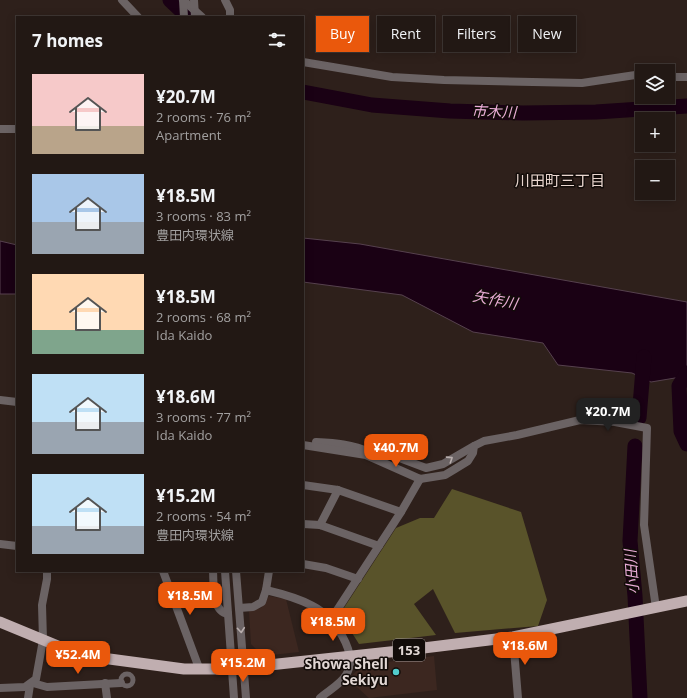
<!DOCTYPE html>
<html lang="en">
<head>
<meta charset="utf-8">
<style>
	:root { --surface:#221814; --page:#2a211d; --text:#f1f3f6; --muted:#a2a0a0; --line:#3f3734; --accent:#ea580c }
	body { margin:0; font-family:"Open Sans","Noto Sans JP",sans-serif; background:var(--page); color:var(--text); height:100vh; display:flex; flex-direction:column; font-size:15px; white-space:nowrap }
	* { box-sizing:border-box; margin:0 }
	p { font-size:13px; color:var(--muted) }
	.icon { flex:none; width:22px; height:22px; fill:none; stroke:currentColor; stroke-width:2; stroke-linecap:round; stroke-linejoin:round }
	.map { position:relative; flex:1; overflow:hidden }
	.side { position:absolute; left:16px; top:16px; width:288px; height:556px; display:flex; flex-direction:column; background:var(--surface); border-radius:0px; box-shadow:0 2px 10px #0003,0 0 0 1px var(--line) }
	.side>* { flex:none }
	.top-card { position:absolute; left:316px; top:16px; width:311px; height:36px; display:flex; gap:8px }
	.controls { position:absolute; left:635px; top:64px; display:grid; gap:8px }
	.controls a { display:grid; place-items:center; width:40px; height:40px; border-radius:0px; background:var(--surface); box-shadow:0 2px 10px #0003,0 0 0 1px var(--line); font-size:20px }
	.price { position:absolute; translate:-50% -34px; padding:0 9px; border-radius:8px; background:var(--accent); color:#fff; font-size:13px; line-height:26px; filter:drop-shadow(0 1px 2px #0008) }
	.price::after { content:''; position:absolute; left:50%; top:24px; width:12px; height:9px; margin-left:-6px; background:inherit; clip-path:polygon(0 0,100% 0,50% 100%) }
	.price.selected { background:#222; color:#fff }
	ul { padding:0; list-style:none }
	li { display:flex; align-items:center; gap:12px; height:100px; padding:0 16px }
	li span { display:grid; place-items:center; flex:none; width:112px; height:80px; border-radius:0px; color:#555 }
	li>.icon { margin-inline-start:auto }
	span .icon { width:48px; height:48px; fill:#fffc; stroke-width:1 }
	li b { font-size:17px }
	h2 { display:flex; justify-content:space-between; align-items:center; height:48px; padding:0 16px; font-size:17px }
	.tag { padding:0 14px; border-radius:0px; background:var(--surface); box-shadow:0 2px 10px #0003,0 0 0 1px var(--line); font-size:14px; line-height:36px }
	.tag.selected { background:var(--accent); color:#fff }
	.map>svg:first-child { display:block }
	.built { fill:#3c2720 }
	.forest { fill:#59532a }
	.water { fill:#1a0114; stroke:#56414e }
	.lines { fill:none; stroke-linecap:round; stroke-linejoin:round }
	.river { stroke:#1a0114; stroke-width:15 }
	.service { stroke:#6b6364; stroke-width:5 }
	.minor { stroke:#6b6364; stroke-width:8 }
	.tertiary { stroke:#6b6364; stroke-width:8 }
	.trunk { stroke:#c0aeb0; stroke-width:11 }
	.tertiary-bridge { stroke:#6b6364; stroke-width:8 }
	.oneway { stroke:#b8aead }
	.poi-dot { fill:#52cdcd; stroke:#120c09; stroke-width:1.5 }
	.labels { text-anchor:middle; stroke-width:3; stroke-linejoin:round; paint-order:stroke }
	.shield { fill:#120c09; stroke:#a39a97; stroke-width:1 }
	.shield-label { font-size:13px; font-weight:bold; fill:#e1d7d4 }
	.poi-label { font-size:14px; font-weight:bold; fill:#e1d7d4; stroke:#120c09; text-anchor:end }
	.water-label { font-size:15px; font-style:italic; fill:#eaacd7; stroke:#120c09 }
	.neighbourhood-label { font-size:15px; fill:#e8d5ce; stroke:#120c09 }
</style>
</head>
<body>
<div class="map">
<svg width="687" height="698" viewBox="0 0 687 698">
	<rect width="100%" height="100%" fill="#2e201b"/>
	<g class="built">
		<polygon points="269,596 286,599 299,652 263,656 251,644 249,611 261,608"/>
		<polygon points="434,656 437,690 369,698 348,679 363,665"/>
	</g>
	<polygon class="forest" points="452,489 521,512 547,600 538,626 455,633 433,589 414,604 436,635 359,644 340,614 396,528 420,518 434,518"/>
	<g class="water">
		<polygon points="303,238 360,244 687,302 687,376 651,382 632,373 558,365 543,343 473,332 402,295 303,282"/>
		<polygon points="0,241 17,245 17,294 0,294"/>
	</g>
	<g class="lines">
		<g class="river">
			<polyline points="170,0 188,17"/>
			<polyline points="303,92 372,105 450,111 523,113 596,112 687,106"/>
			<polyline points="687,373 679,386 681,431 687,444"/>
			<polyline points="639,418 644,357"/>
			<polyline points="635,446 630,541 635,596 640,698"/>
		</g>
		<circle class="service" cx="127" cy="680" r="6"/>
		<g class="minor">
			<polyline points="122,0 138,17"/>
			<polyline points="183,0 202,17"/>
			<polyline points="225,0 230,10 230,17"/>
			<polyline points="303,62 392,77 444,80 582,83 642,74"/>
			<polyline points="668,77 687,77"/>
			<polyline points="0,129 17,129"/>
			<polyline points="0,400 17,402"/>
			<path d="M316 442C334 443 353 444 369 452L373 448 426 468 443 464 474 446"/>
			<polyline points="303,445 366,455 420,479 445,475 455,469 468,461 473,453 474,446 484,441 517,435 580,420 615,422 647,428 644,525 656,608"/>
			<polyline points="303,485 338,490 401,512"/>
			<polyline points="303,524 320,525 379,546"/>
			<polyline points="320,525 338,490"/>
			<polyline points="0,544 17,546"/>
			<polyline points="303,564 326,568 358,579"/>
			<polyline points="163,571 199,668"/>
			<path d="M213 571C214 584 211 611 228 614"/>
			<path d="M266 590C283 594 298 598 313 606 333 616 360 653 346 675 341 684 328 691 320 698"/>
			<polyline points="239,608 253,607 262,602 266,590 269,571"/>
			<polyline points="330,621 401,512 420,479"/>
			<polyline points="513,637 518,698"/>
			<polyline points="43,640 42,605 47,579 47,571"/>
			<polyline points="33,683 47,687 121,683"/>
			<polyline points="105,683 107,698"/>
			<polyline points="28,698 30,685"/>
		</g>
		<g class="tertiary">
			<polyline points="225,571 234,698"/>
			<polyline points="236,571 246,698"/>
			<polyline points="0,688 25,687 36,679 43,640"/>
		</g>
		<polyline class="trunk" points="0,622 58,646 102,658 184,669 232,669 399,651 513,637 687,601"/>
		<g class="tertiary-bridge">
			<polyline points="183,0 184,17"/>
			<polyline points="194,0 195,17"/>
		</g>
	</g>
	<defs><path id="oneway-chevron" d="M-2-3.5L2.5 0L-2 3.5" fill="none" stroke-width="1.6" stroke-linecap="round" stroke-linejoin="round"/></defs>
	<g class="oneway">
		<use href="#oneway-chevron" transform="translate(450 459) rotate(-33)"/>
		<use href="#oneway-chevron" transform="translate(241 630) rotate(85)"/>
	</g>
	<circle class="poi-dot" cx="396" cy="672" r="4"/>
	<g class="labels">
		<rect class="shield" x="393" y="639" width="32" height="22" rx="3"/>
		<g class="shield-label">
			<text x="409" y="655">153</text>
		</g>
		<g class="poi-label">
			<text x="388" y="669">Showa Shell<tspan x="388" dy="16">Sekiyu</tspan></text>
		</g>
		<g class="water-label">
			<text transform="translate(494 112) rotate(2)" y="5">市木川</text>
			<text transform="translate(495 300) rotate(11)" y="5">矢作川</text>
			<text transform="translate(632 572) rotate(-94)" y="5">小田川</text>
		</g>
		<g class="neighbourhood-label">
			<text x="560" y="186">川田町三丁目</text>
		</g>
	</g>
</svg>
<div class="controls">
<a><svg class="icon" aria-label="layers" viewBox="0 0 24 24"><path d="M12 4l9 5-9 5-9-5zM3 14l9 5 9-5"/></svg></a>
<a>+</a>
<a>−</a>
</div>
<b class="price selected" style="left:608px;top:432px">¥20.7M</b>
<b class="price" style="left:396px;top:468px">¥40.7M</b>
<b class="price" style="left:190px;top:616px">¥18.5M</b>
<b class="price" style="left:333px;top:642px">¥18.5M</b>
<b class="price" style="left:525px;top:666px">¥18.6M</b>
<b class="price" style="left:78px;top:675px">¥52.4M</b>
<b class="price" style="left:243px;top:683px">¥15.2M</b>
<div class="top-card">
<a class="tag selected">Buy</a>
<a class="tag">Rent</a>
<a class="tag">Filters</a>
<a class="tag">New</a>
</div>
<section class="side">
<h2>7 homes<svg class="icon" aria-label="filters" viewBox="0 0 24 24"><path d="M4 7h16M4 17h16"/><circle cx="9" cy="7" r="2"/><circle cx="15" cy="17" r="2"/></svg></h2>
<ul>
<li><span style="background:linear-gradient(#f6c9c9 65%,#b9a48a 0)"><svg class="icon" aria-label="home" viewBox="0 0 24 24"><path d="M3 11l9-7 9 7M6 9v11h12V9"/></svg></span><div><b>¥20.7M</b><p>2 rooms · 76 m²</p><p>Apartment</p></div></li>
<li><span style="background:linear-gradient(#a9c7e8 60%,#9aa5b1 0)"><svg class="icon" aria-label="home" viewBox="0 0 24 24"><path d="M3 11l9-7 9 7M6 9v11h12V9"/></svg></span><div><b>¥18.5M</b><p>3 rooms · 83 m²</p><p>豊田内環状線</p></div></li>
<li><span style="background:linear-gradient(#ffd9b3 70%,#7fa58c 0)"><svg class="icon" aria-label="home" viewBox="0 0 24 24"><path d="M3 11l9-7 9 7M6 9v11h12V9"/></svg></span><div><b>¥18.5M</b><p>2 rooms · 68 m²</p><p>Ida Kaido</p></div></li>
<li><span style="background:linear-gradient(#bfe0f5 60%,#9aa5b1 0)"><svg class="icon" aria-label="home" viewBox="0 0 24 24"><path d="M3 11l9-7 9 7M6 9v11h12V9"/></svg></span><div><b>¥18.6M</b><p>3 rooms · 77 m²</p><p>Ida Kaido</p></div></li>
<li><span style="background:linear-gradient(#bfe0f5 65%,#9aa5b1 0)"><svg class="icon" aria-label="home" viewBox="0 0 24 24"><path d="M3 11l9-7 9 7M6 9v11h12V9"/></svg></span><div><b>¥15.2M</b><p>2 rooms · 54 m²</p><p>豊田内環状線</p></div></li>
</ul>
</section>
</div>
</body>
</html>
